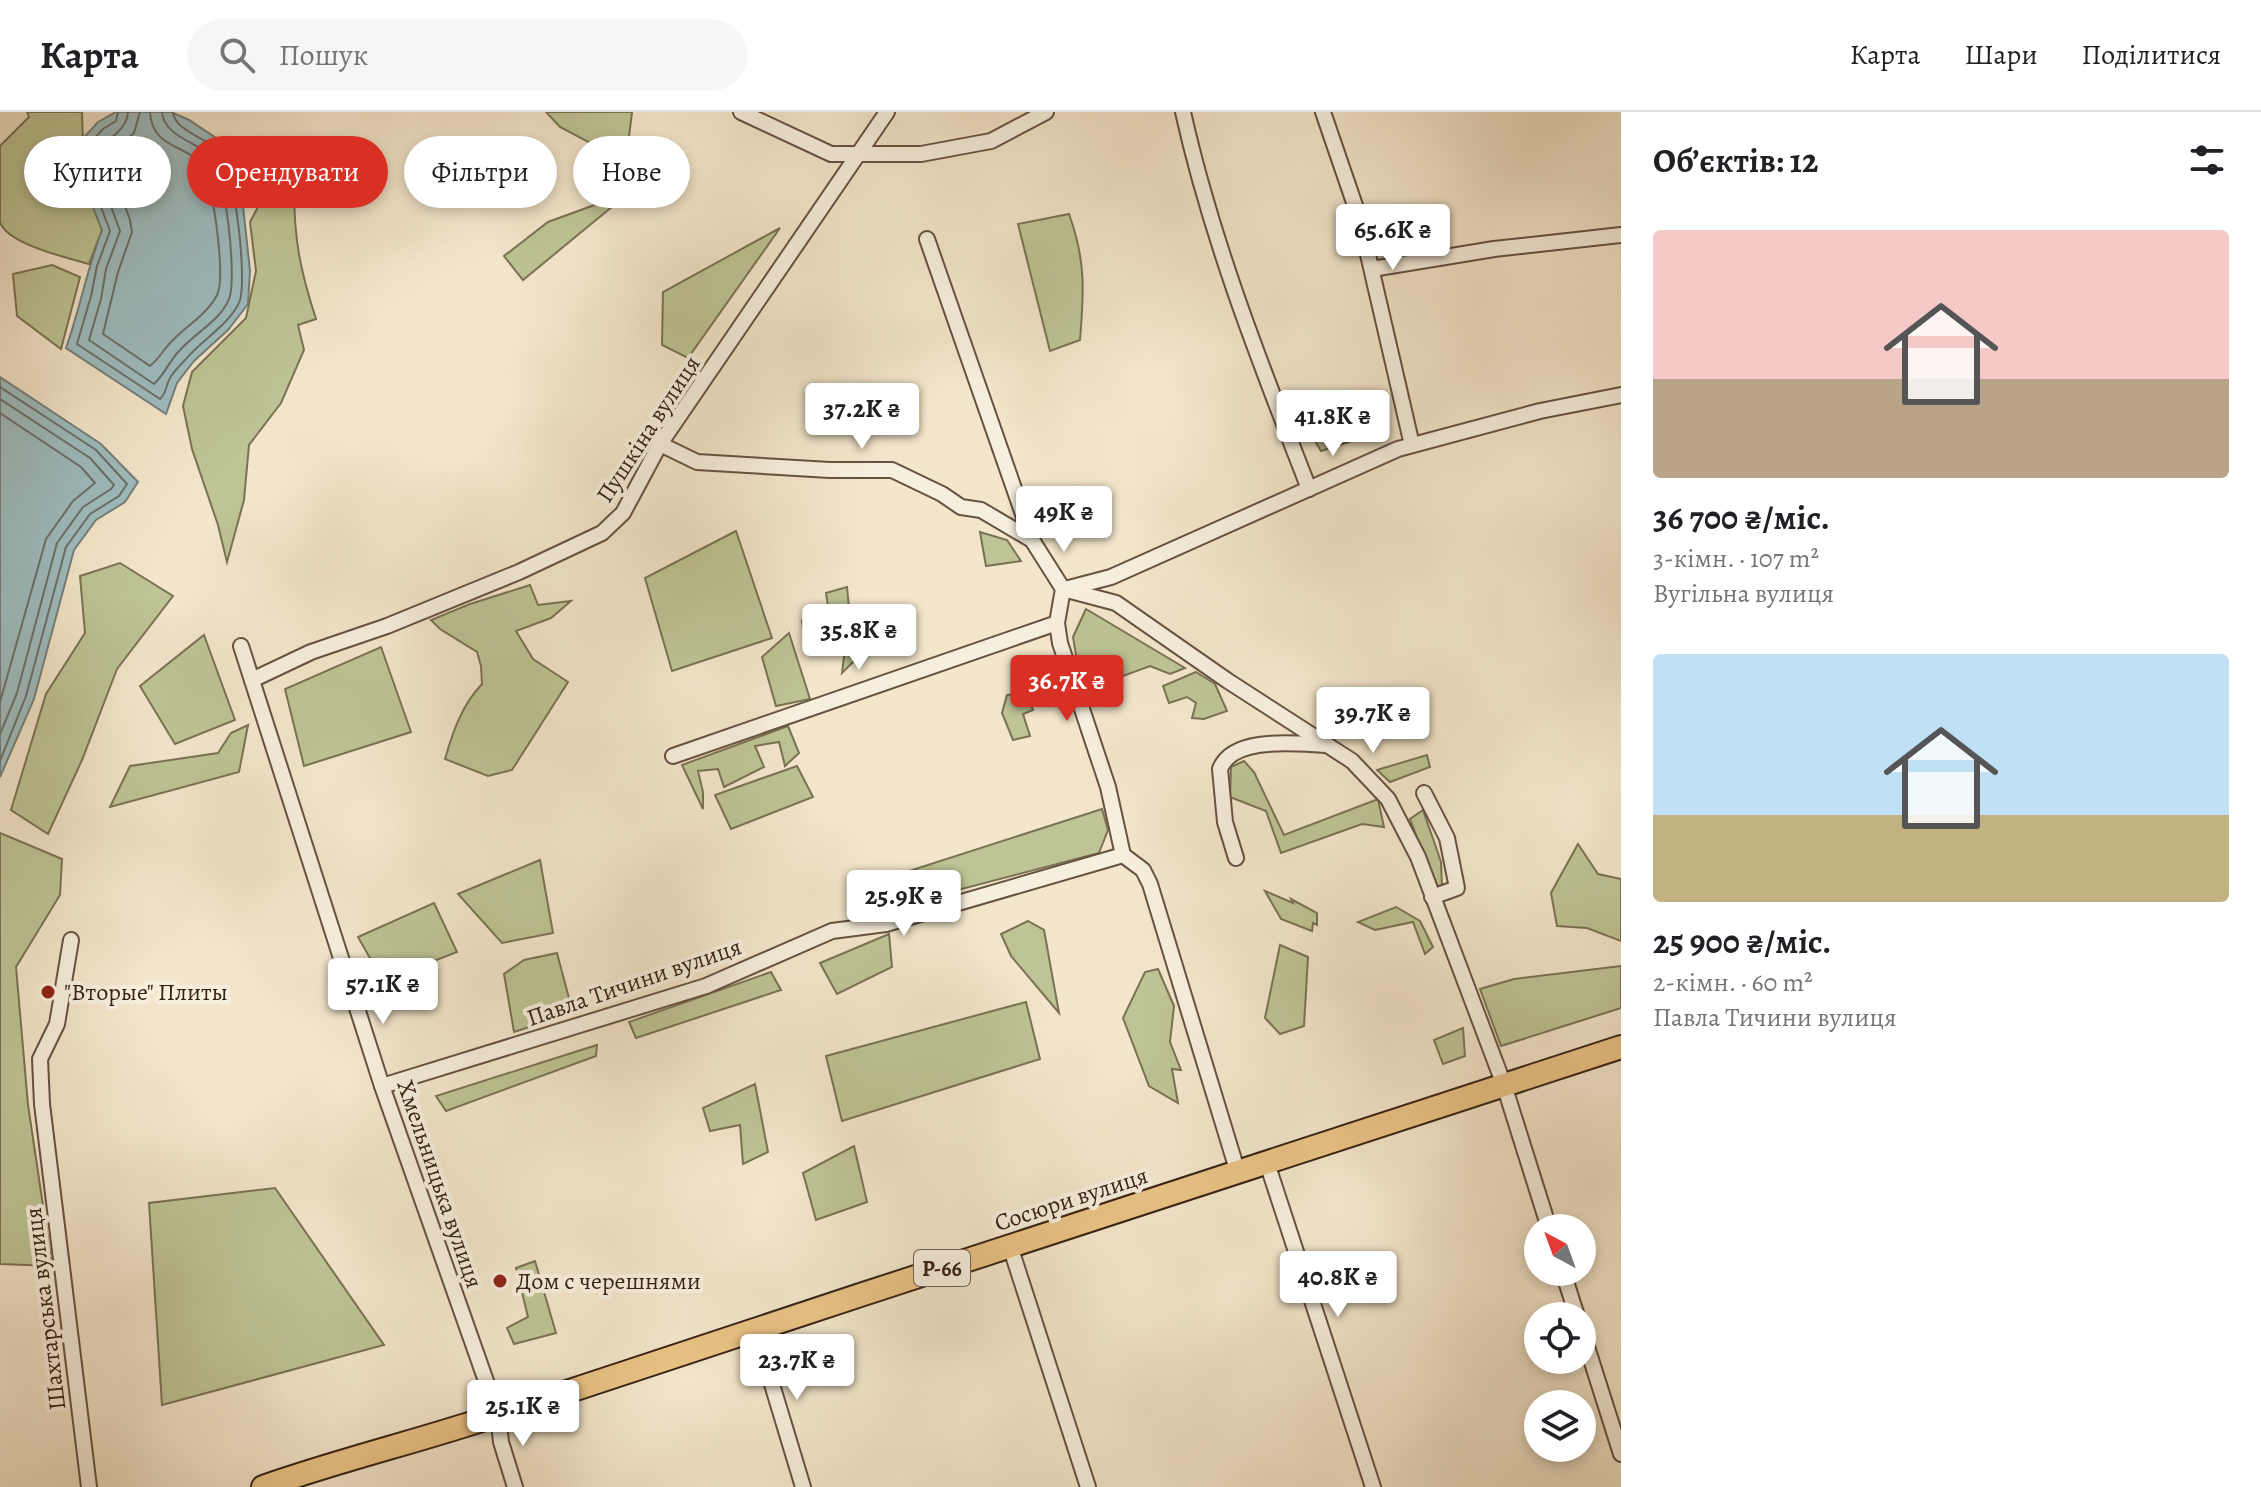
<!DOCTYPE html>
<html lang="uk">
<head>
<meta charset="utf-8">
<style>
	:root { --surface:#fff; --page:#f6f6f6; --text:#202124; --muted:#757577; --line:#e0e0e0; --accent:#d93025 }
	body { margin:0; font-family:Alegreya,serif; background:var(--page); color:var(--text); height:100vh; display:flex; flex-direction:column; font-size:30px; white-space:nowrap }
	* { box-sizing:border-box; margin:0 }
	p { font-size:26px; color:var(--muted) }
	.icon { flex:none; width:44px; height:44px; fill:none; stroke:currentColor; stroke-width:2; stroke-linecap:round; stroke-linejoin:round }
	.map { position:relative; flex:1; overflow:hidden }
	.sheet { display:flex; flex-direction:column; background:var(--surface); width:640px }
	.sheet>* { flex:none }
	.guide { position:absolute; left:24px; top:24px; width:760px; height:72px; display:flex; gap:16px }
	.needle { width:52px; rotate:319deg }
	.tools { position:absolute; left:1524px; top:1102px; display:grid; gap:16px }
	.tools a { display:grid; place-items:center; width:72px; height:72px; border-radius:50%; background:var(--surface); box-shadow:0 4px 12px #0003; font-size:40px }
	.price { position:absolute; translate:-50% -68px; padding:0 18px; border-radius:8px; background:#fff; color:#222; font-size:26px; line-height:52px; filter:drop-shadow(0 2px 4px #0008) }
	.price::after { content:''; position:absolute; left:50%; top:48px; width:24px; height:18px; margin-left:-12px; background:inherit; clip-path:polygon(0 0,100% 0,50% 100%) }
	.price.on { background:var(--accent); color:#fff }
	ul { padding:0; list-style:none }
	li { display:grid; align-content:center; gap:16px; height:424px; padding:0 32px }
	li span { display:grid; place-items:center; height:248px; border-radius:8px; color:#555 }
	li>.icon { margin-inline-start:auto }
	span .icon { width:144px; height:144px; fill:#fffc; stroke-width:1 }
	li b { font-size:34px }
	h2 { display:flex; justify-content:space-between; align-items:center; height:96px; padding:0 32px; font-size:34px }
	.tag { padding:0 28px; border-radius:36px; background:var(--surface); box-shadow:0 4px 12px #0003; font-size:28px; line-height:72px }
	.tag.on { background:var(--accent); color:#fff }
	header { display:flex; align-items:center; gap:48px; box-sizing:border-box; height:112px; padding:0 40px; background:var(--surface); border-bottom:2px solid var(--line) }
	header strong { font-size:38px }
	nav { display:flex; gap:44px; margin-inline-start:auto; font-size:28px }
	.search { width:560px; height:72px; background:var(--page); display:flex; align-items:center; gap:20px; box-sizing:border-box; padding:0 28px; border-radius:44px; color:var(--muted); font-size:30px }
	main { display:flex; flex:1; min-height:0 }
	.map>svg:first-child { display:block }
	.green { fill:#bec495; stroke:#7a7254; stroke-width:2 }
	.water { fill:#9ebdc0; stroke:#757f7b; stroke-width:2 }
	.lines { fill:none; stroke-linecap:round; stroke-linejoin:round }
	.shore { stroke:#6a6f6a; stroke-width:2 }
	.street-casing { stroke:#665241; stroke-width:18 }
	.primary-casing { stroke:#372113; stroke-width:26 }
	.street { stroke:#f7efdd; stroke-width:14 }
	.primary { stroke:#eac386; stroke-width:22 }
	.poi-dot { fill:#8f2418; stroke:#f7efdd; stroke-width:3 }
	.labels { text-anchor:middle; stroke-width:8; stroke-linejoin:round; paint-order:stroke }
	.shield { fill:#f7efdd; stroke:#715f50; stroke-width:2 }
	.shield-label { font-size:22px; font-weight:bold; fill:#372113 }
	.street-label { font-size:24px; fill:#372113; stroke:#f7efdd }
	.poi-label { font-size:24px; fill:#372113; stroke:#f7efdd; text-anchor:start }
</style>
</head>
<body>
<header>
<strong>Карта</strong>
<div class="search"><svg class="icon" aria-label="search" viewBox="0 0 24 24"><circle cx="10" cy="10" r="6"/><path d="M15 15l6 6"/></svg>Пошук</div>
<nav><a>Карта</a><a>Шари</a><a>Поділитися</a></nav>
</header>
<main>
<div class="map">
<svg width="1621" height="1375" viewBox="0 0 1621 1375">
	<rect width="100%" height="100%" fill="#f3e6cb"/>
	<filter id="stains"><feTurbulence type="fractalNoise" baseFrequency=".0025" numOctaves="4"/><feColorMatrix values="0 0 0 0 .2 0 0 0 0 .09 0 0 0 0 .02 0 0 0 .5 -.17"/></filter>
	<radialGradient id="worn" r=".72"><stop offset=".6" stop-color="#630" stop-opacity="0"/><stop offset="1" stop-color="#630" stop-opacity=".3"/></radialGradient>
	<g class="green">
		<path d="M27 0H82C83 44 85 77 102 118L89 152C68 146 7 132 0 110 0 94 0 53 0 34L29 5Z"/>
		<polygon points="546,0 632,0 626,50 560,15"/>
		<path d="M270 72 294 76C294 127 300 158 316 207L298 213 304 238 281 291 249 333 244 388 227 450 218 413 192 337 183 294 192 260 246 206 256 159 250 110Z"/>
		<polygon points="630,80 523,168 504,144 548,110"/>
		<path d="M1069 102C1086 149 1084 180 1080 228L1050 239 1018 112Z"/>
		<polygon points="780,116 688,246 662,233 663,180"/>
		<polygon points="52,153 80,165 61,237 17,204 13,162"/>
		<polygon points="1372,310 1383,319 1321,339 1312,324"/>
		<polygon points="736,419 772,526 672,559 645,466"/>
		<polygon points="980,420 1007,428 1021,449 986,454"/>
		<polygon points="120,451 173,484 117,557 82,648 48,722 11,698 46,582 85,521 80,464"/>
		<path d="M530 473 538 493 571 489 551 506 516 519 533 547 568 570 512 658 488 664 445 647C453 619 462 593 482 572L481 554 477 540 440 517 431 508 470 492Z"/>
		<polygon points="847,475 850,506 868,503 869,534 842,561 845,537 832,529 806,533 802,509 829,500 826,481"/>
		<polygon points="1086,497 1185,556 1170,562 1150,554 1082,579 1073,525"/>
		<polygon points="789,521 810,587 776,594 762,545"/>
		<polygon points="204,523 235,608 175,632 140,574"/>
		<polygon points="381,535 411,620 304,654 285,577"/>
		<polygon points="1196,560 1215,572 1227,599 1204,607 1192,606 1196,591 1187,585 1169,591 1163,574"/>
		<polygon points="1026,581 1033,598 1023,602 1030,624 1013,628 1002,601 1007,583"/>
		<polygon points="248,613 239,660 110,695 130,654 218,641 231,621"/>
		<polygon points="788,614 799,641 785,654 779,630 755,634 764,655 724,675 718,657 698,659 703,680 703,697 682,653"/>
		<polygon points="1427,643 1430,655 1390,670 1377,658"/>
		<polygon points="1244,649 1254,660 1284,723 1378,687 1384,715 1362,712 1281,741 1266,699 1230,685 1231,655"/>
		<polygon points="797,654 813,685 731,717 715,683"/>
		<polygon points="1102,697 1108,718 1099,741 881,798 872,771"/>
		<polygon points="1423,698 1441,750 1442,776 1436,776 1410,707"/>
		<polygon points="0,721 62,747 60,783 16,855 28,993 52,1154 0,1152"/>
		<polygon points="1578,732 1598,762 1621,767 1621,829 1587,816 1557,814 1551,781"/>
		<polygon points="540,748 553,821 502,831 458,782"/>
		<polygon points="1265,779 1293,791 1291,787 1317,801 1317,813 1313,811 1312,819 1281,807"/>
		<polygon points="434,791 457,840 383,869 358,825"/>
		<polygon points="1396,795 1420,809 1433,835 1425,842 1413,810 1375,818 1358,810"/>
		<polygon points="1028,809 1044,818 1059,901 1011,844 1001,822"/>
		<polygon points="889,822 892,855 837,882 820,851"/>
		<polygon points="1280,833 1308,845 1304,914 1280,922 1265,906"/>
		<polygon points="557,841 573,901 514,920 504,862 524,848"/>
		<polygon points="1621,854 1621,896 1501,934 1480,877 1514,867"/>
		<polygon points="1158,857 1174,894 1170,930 1181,958 1172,957 1178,991 1149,974 1123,906 1145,860"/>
		<polygon points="771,860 781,878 636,926 629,910"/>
		<polygon points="1026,890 1040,947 842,1009 826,944"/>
		<polygon points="1463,916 1465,944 1443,952 1434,928"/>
		<polygon points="597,933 596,944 446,999 436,984"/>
		<polygon points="755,972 768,1040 743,1052 740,1013 710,1019 703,996"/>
		<polygon points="854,1034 867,1090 816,1108 803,1061"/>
		<polygon points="275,1076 384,1233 162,1293 149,1091"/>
		<polygon points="535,1149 556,1221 514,1232 507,1216 528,1205 516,1156"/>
	</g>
	<g class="water">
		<path d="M116 0H171L189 8 228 34 241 75 250 159 248 192 228 218 194 249 177 271 166 302 66 236C80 197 87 157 102 118L78 58 76 34 98 10Z"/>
		<polygon points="0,265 101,332 138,370 125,390 96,408 74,438 34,587 0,665"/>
	</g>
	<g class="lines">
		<g class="shore">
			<path d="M118 0 116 9 103 17 85 37 86 56 110 119 97 154 91 184 77 232 160 287C166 282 166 273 170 266 174 259 180 253 186 247 200 229 232 211 240 188 247 166 235 53 218 38 206 26 174 18 173 0"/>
			<path d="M128 0C127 19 106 27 95 41L96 54 120 119 106 157 101 187 89 228 154 272C164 263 170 248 180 238 195 221 224 206 230 184 236 161 226 60 210 44 195 29 164 24 162 0"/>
			<path d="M140 0 134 21 107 45 130 108 132 120 118 160 103 222 150 254C159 247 165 235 174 227 188 213 208 201 217 183 226 165 213 73 203 55 189 32 152 38 150 0"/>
			<polyline points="0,275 96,338 127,372 119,384 90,402 66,435 26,584 0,649"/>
			<polyline points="0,287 90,346 114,373 111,377 83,395 57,431 17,581 0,622"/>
			<polyline points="0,301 81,355 95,371 73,389 46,427 0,590"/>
		</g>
		<defs>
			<g id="street">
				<polyline points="741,0 831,42 921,42 991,29 1046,0"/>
				<path d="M1183 0C1212 130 1261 253 1309 377"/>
				<polyline points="1323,0 1360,108 1412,333"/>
				<polyline points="927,127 1032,428 1063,477 1057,511 1060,531 1108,675 1123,743"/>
				<polyline points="1372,157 1494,137 1621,123"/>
				<polyline points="660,332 697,350 830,358 892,358 942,382 961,395 981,398 1032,428"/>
				<polyline points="1063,477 1116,491 1228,569 1352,649 1388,687 1418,745 1504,973 1549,1116"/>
				<polyline points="1065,477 1111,465 1398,337 1540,299 1621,283"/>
				<polyline points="241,534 382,974 498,1303 501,1330 515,1375"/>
				<polyline points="252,568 311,540 387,514 519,460 602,421 623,401 660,332 887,0"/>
				<polyline points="673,644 1057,511"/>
				<polyline points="1424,681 1447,726 1457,776 1432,785"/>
				<path d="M1236 746 1225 710 1220 657C1233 623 1298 632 1327 633"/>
				<polyline points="71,828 57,912 40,947 42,992 89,1375"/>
				<polyline points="382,974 706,874 832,819 886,812 1123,743 1143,758 1150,772 1238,1061"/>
				<polyline points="1267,1051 1373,1375"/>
				<polyline points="1010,1134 1088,1375"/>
				<polyline points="1563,1160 1577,1204"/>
				<polyline points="755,1216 803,1375"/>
				<polyline points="1582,1219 1621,1342"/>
			</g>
			<path id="primary" d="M263 1375C342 1347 424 1328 503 1301 875 1177 1248 1057 1621 935"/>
		</defs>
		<use href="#street" class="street-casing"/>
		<use href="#primary" class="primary-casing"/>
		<use href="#street" class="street"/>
		<use href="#primary" class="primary"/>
	</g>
	<g class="poi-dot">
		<circle cx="48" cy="880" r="8"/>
		<circle cx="500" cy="1169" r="8"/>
	</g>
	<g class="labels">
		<rect class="shield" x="914" y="1138" width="56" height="36" rx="6"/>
		<g class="shield-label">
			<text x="942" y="1164">Р-66</text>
		</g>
		<g class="street-label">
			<text transform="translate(648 317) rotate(-57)" y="8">Пушкіна вулиця</text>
			<text transform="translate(634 870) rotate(-19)" y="8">Павла Тичини вулиця</text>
			<text transform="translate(440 1072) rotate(71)" y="8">Хмельницька вулиця</text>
			<text transform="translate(1071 1087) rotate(-18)" y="8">Сосюри вулиця</text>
			<text transform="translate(45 1197) rotate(-97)" y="8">Шахтарська вулиця</text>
		</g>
		<g class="poi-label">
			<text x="64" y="888">"Вторые" Плиты</text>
			<text x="516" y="1177">Дом с черешнями</text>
		</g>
	</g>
	<rect width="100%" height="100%" filter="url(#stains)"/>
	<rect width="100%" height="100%" fill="url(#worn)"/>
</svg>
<div class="tools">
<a><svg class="needle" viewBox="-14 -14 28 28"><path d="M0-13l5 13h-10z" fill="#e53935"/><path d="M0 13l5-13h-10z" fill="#757577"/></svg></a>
<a><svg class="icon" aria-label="locate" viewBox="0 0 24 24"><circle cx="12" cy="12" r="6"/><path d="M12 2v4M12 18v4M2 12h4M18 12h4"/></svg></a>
<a><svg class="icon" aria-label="layers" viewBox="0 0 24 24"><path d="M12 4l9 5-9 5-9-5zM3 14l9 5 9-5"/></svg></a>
</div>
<b class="price" style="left:1393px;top:160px">65.6K ₴</b>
<b class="price" style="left:862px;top:339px">37.2K ₴</b>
<b class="price" style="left:1333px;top:346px">41.8K ₴</b>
<b class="price" style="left:1064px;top:442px">49K ₴</b>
<b class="price" style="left:859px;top:560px">35.8K ₴</b>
<b class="price on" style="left:1067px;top:611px">36.7K ₴</b>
<b class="price" style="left:1373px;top:643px">39.7K ₴</b>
<b class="price" style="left:904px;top:826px">25.9K ₴</b>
<b class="price" style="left:383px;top:914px">57.1K ₴</b>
<b class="price" style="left:1338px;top:1207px">40.8K ₴</b>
<b class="price" style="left:797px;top:1290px">23.7K ₴</b>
<b class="price" style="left:523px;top:1336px">25.1K ₴</b>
<div class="guide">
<a class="tag">Купити</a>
<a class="tag on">Орендувати</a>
<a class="tag">Фільтри</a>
<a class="tag">Нове</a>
</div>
</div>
<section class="sheet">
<h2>Об’єктів: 12<svg class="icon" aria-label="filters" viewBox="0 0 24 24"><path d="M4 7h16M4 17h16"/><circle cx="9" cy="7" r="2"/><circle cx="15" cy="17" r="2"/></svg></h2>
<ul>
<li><span style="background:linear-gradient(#f6c9c9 60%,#b9a48a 0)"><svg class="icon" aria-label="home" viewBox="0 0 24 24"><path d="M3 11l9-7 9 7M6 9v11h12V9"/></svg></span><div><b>36 700 ₴/міс.</b><p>3-кімн. · 107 m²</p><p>Вугільна вулиця</p></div></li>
<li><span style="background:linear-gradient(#bfe0f5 65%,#c2b280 0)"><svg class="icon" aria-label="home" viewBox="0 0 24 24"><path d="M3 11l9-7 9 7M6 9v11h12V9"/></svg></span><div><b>25 900 ₴/міс.</b><p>2-кімн. · 60 m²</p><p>Павла Тичини вулиця</p></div></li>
</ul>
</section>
</main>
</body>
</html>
